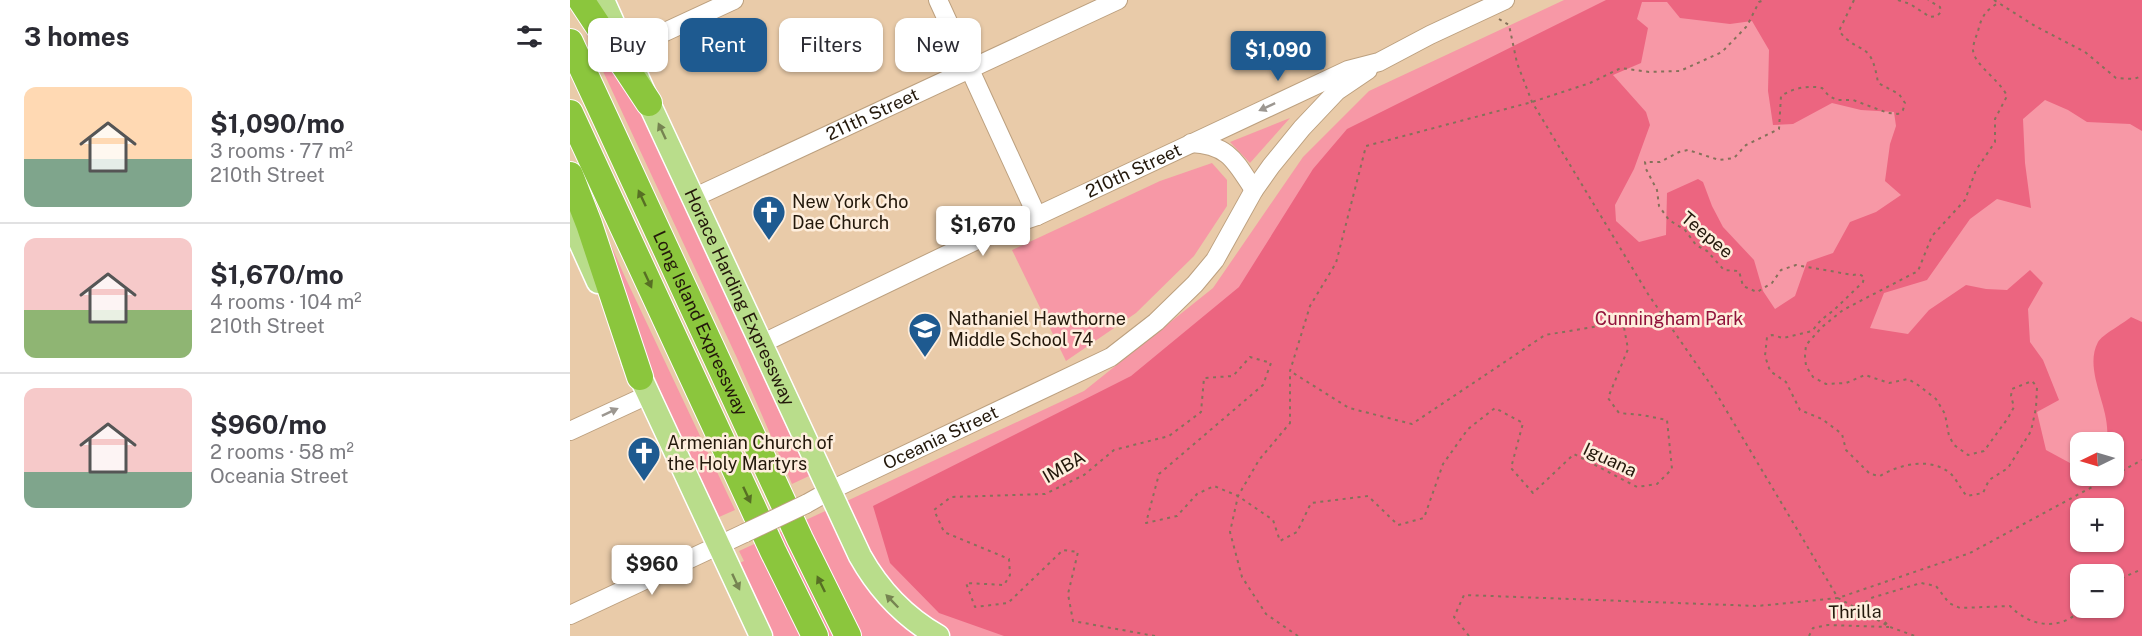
<!DOCTYPE html>
<html lang="en">
<head>
<meta charset="utf-8">
<style>
	:root { --surface:#fff; --page:#f2f2f3; --text:#2b2b33; --muted:#7c7c81; --line:#e1e1e2; --accent:#1e5a90 }
	body { margin:0; font-family:"Public Sans",sans-serif; background:var(--page); color:var(--text); height:100vh; display:flex; flex-direction:column; font-size:22px; white-space:nowrap }
	* { box-sizing:border-box; margin:0 }
	p { font-size:20px; color:var(--muted) }
	.icon { flex:none; width:33px; height:33px; fill:none; stroke:currentColor; stroke-width:2; stroke-linecap:round; stroke-linejoin:round }
	.map { position:relative; flex:1; overflow:hidden }
	.details { display:flex; flex-direction:column; background:var(--surface); width:570px }
	.details>* { flex:none }
	.banner { position:absolute; left:18px; top:18px; width:570px; height:54px; display:flex; gap:12px }
	.needle { width:39px; rotate:265deg }
	.buttons { position:absolute; left:1500px; top:432px; display:grid; gap:12px }
	.buttons a { display:grid; place-items:center; width:54px; height:54px; border-radius:12px; background:var(--surface); box-shadow:0 2px 4px #0004; font-size:30px }
	.price { position:absolute; translate:-50% -51px; padding:0 14px; border-radius:6px; background:#fff; color:#222; font-size:20px; line-height:39px; filter:drop-shadow(0 2px 3px #0008) }
	.price::after { content:''; position:absolute; left:50%; top:36px; width:18px; height:14px; margin-left:-9px; background:inherit; clip-path:polygon(0 0,100% 0,50% 100%) }
	.price.selected { background:var(--accent); color:#fff }
	ul { padding:0; list-style:none }
	li { display:flex; align-items:center; gap:18px; height:150px; padding:0 24px }
	li+li { border-top:2px solid var(--line) }
	li span { display:grid; place-items:center; flex:none; width:168px; height:120px; border-radius:12px; color:#555 }
	li>.icon { margin-inline-start:auto }
	span .icon { width:72px; height:72px; fill:#fffc; stroke-width:1 }
	li b { font-size:26px }
	h2 { display:flex; justify-content:space-between; align-items:center; height:72px; padding:0 24px; font-size:26px }
	.chip { padding:0 21px; border-radius:12px; background:var(--surface); box-shadow:0 2px 4px #0004; font-size:21px; line-height:54px }
	.chip.selected { background:var(--accent); color:#fff }
	main { display:flex; flex:1; min-height:0 }
	.map>svg:first-child { display:block }
	.green { fill:#f798a6; fill-rule:evenodd }
	.forest { fill:#ec6580; fill-rule:evenodd }
	.lines { fill:none; stroke-linecap:round; stroke-linejoin:round }
	.minor-casing { stroke:#bca07f; stroke-width:20 }
	.major-casing { stroke:#fff; stroke-width:25 }
	.highway-casing { stroke:#fff; stroke-width:28 }
	.path { stroke:#85715a; stroke-width:2; stroke-dasharray:3 4.5; stroke-linecap:butt }
	.minor { stroke:#fff; stroke-width:18 }
	.major { stroke:#b9dd8b; stroke-width:22 }
	.highway { stroke:#8bc63d; stroke-width:26 }
	.minor-bridge-casing { stroke:#bca07f; stroke-width:20; stroke-linecap:butt }
	.minor-bridge { stroke:#fff; stroke-width:18 }
	.oneway { fill:#9c9791 }
	.oneway2 { fill:#768451 }
	.oneway3 { fill:#576f24 }
	.labels { text-anchor:middle; stroke-width:5; stroke-linejoin:round; paint-order:stroke }
	.street-label { font-size:18px; fill:#23180b; stroke:#feeedd }
	.poi-label { font-size:18px; fill:#23180b; stroke:#feeedd; text-anchor:start }
	.park-label { font-size:18px; fill:#90123a; stroke:#feeedd }
</style>
</head>
<body>
<main>
<section class="details">
<h2>3 homes<svg class="icon" aria-label="filters" viewBox="0 0 24 24"><path d="M4 7h16M4 17h16"/><circle cx="9" cy="7" r="2"/><circle cx="15" cy="17" r="2"/></svg></h2>
<ul>
<li><span style="background:linear-gradient(#ffd9b3 60%,#7fa58c 0)"><svg class="icon" aria-label="home" viewBox="0 0 24 24"><path d="M3 11l9-7 9 7M6 9v11h12V9"/></svg></span><div><b>$1,090/mo</b><p>3 rooms · 77 m²</p><p>210th Street</p></div></li>
<li><span style="background:linear-gradient(#f6c9c9 60%,#8fb573 0)"><svg class="icon" aria-label="home" viewBox="0 0 24 24"><path d="M3 11l9-7 9 7M6 9v11h12V9"/></svg></span><div><b>$1,670/mo</b><p>4 rooms · 104 m²</p><p>210th Street</p></div></li>
<li><span style="background:linear-gradient(#f6c9c9 70%,#7fa58c 0)"><svg class="icon" aria-label="home" viewBox="0 0 24 24"><path d="M3 11l9-7 9 7M6 9v11h12V9"/></svg></span><div><b>$960/mo</b><p>2 rooms · 58 m²</p><p>Oceania Street</p></div></li>
</ul>
</section>
<div class="map">
<svg width="1572" height="636" viewBox="0 0 1572 636">
	<rect width="100%" height="100%" fill="#e9cba9"/>
	<g class="green">
		<polygon points="2,0 60,90 239,476 222,484 167,358 31,67"/>
		<path d="M994 0H1572V636H203L169 563 174 561 169 551 514 391 643 288 733 157 799 91ZM1510 442H1544V476H1510ZM1510 508H1544V542H1510ZM1510 574H1544V608H1510Z"/>
		<polygon points="720,118 680,163 660,142"/>
		<polygon points="642,163 657,180 657,206 624,256 566,313 496,361 442,250 590,181"/>
		<polygon points="11,177 55,277 165,510 149,517 97,407 71,343"/>
	</g>
	<path class="forest" d="M1036 0H1572V131L1560 124 1517 122 1498 110 1475 100 1453 119 1455 163 1461 208 1427 199 1400 219 1357 280 1314 293 1300 328 1338 334 1359 310 1396 285 1416 289 1437 290 1460 270 1473 283 1458 309 1460 342 1473 360 1489 400 1467 412 1476 450 1500 463 1510 459V476H1544V442H1536C1544 412 1512 372 1528 342 1532 335 1554 323 1561 317L1572 322V636H434L369 613 320 563 303 506 561 376 669 287 743 169 777 129ZM1072 2H1097L1110 18 1160 24 1182 21 1199 50 1198 91 1203 125 1223 124 1262 103 1291 110 1324 112 1326 126 1320 144 1315 181 1331 195 1306 212 1280 222 1263 253 1237 262 1225 296 1205 309 1193 291 1184 260 1153 227 1142 206 1133 182 1128 179 1097 193 1096 235 1069 242 1046 221 1045 205 1064 169 1080 125 1076 112 1043 75 1071 63 1078 28 1067 19ZM1510 508H1544V542H1510ZM1510 574H1544V608H1510Z"/>
	<g class="lines">
		<defs>
			<g id="minor">
				<polyline points="368,0 467,216"/>
				<polyline points="56,50 164,0"/>
				<path d="M621 143C659 145 665 161 684 190"/>
				<path id="s1" d="M123 198 548 0"/>
				<path id="s2" d="M191 344 432 228 467 216 778 70 809 62 860 35 935 0"/>
				<polyline points="0,431 80,394"/>
				<path id="s3" d="M236 504 261 490 541 357 586 322 625 284 645 260 684 190 701 166 732 128 767 91 798 70"/>
				<polyline points="0,615 175,533"/>
			</g>
			<g id="major">
				<path id="s4" d="M33 0 79 103 290 556C309 590 333 616 368 636"/>
				<polyline points="0,220 28,282"/>
				<polyline points="63,361 191,636"/>
			</g>
			<g id="highway">
				<polyline points="11,0 79,103"/>
				<path id="s5" d="M0 42 230 539 278 636"/>
				<polyline points="0,113 203,551 245,636"/>
				<polyline points="0,175 19,224 70,377"/>
			</g>
		</defs>
		<use href="#minor" class="minor-casing"/>
		<use href="#major" class="major-casing"/>
		<use href="#highway" class="highway-casing"/>
		<g class="path">
			<path d="M1284 0 1269 31C1290 57 1301 38 1308 83L1329 94 1335 103 1333 110 1328 114 1318 113 1283 100H1267L1259 96 1252 88C1238 85 1223 88 1211 96L1209 129 1176 145 1164 158 1149 160 1118 150 1109 152 1090 162H1075L1076 169 1087 190 1089 206 1099 220 1115 230 1126 245 1137 251 1154 270 1169 271 1173 286 1187 292 1202 283 1211 270 1226 265 1283 275 1289 274 1294 277 1293 282 1264 310 1251 320 1242 331 1213 338 1202 335 1197 337 1195 356 1200 371 1216 382 1230 410 1252 419 1272 434 1276 450 1300 474 1310 476C1330 464 1360 457 1380 473 1387 479 1390 489 1397 496L1413 493 1419 480 1438 468 1461 431 1466 408 1467 387 1462 381 1442 389 1441 396 1444 407 1438 418 1414 451 1398 455 1384 445 1379 436 1375 414 1366 399 1348 385 1338 379 1319 383 1295 375 1276 383 1256 384 1243 377 1236 366 1235 356 1236 345 1252 327 1273 310 1348 271 1362 236 1395 200 1406 170 1425 142V119L1437 96C1430 80 1404 65 1403 50 1403 44 1406 37 1408 31 1412 15 1416 10 1430 2"/>
			<polyline points="1328,0 1340,4 1360,17 1367,16 1371,12 1370,7 1358,0"/>
			<polyline points="1424,0 1465,26 1515,52 1546,78 1564,79 1572,76"/>
			<polyline points="929,19 939,25 947,63 962,102 1078,294 1143,388 1268,598 1320,627 1345,636"/>
			<polyline points="1544,578 1552,578 1572,569"/>
			<path d="M1317 624 1298 607 1296 602 1301 598 1351 583 1366 586 1379 603 1390 608 1440 606C1460 627 1492 632 1512 608"/>
			<polyline points="585,636 503,621 498,594 508,552 493,550 438,603 405,607 396,583 434,585 440,575 439,559 374,532 364,510 381,497 475,494 514,475 544,450 599,436 631,412 634,378 663,376 680,357 701,363 693,385 589,474 576,523 607,516 627,494 644,486 668,496 703,520 710,541 727,532 741,503 798,496 828,525 854,518 873,464 898,429 925,408 953,423 941,468 963,493 1004,454 1067,487 1087,484 1102,469 1097,420 1072,415 1049,413 1038,398 1058,349 1053,322 975,335 842,424 779,408 720,371"/>
			<polyline points="728,636 696,614 672,577 660,532 668,496 689,460 720,423 720,371 740,306 766,263 796,146 962,102 1020,83 1051,68 1079,72 1110,71 1152,52 1177,26 1189,2 1194,0"/>
			<polyline points="899,636 884,617 894,595 1187,606 1268,598 1400,553 1572,460"/>
			<polyline points="1239,636 1243,628 1258,625 1319,627"/>
		</g>
		<use href="#minor" class="minor"/>
		<use href="#major" class="major"/>
		<use href="#highway" class="highway"/>
		<defs>
			<polyline id="minor-bridge" points="175,533 236,504"/>
		</defs>
		<use href="#minor-bridge" class="minor-bridge-casing"/>
		<use href="#minor-bridge" class="minor-bridge"/>
	</g>
	<defs><path id="oneway-solid" d="M-6-.8H1V-3.2L6.5 0L1 3.2V.8H-6Z" transform="scale(1.5)"/></defs>
	<g class="oneway">
		<use href="#oneway-solid" transform="translate(697 107) rotate(155)"/>
		<use href="#oneway-solid" transform="translate(40 412) rotate(-25)"/>
	</g>
	<g class="oneway2">
		<use href="#oneway-solid" transform="translate(92 131) rotate(-115)"/>
		<use href="#oneway-solid" transform="translate(166 582) rotate(65)"/>
		<use href="#oneway-solid" transform="translate(322 601) rotate(-134)"/>
	</g>
	<g class="oneway3">
		<use href="#oneway-solid" transform="translate(72 198) rotate(-115)"/>
		<use href="#oneway-solid" transform="translate(78 280) rotate(65)"/>
		<use href="#oneway-solid" transform="translate(177 495) rotate(65)"/>
		<use href="#oneway-solid" transform="translate(251 584) rotate(-116)"/>
	</g>
	<defs>
		<symbol id="church-pin" viewBox="-11 -11 22 30"><path d="M0 17L-7.5 6A9.5 9.5 0 1 1 7.5 6Z" fill="#1e5a90" stroke="#feeedd"/><path d="M-1.2-6h2.4v3.5h3.3v2.4h-3.3V6h-2.4V-.1h-3.3v-2.4h3.3Z" fill="#fff"/></symbol>
		<symbol id="school-pin" viewBox="-11 -11 22 30"><path d="M0 17L-7.5 6A9.5 9.5 0 1 1 7.5 6Z" fill="#1e5a90" stroke="#feeedd"/><path d="M0-5L7-2L0 1L-7-2ZM-4 1L0 2.5L4 1V4Q0 6-4 4Z" fill="#fff"/></symbol>
	</defs>
	<g fill-rule="evenodd">
		<use href="#church-pin" x="180" y="193" width="38" height="52"/>
		<use href="#school-pin" x="336" y="310" width="38" height="52"/>
		<use href="#church-pin" x="55" y="434" width="38" height="52"/>
	</g>
	<g class="labels">
		<g class="street-label">
			<text dy="6" stroke="none"><textPath href="#s1" startOffset="198">211th Street</textPath></text>
			<text dy="6" stroke="none"><textPath href="#s2" startOffset="411">210th Street</textPath></text>
			<text transform="translate(1137 235) rotate(40)" y="6">Teepee</text>
			<text dy="6" stroke="none"><textPath href="#s4" startOffset="327">Horace Harding Expressway</textPath></text>
			<text dy="6" stroke="none"><textPath href="#s5" startOffset="310">Long Island Expressway</textPath></text>
			<text dy="6" stroke="none"><textPath href="#s3" startOffset="150">Oceania Street</textPath></text>
			<text transform="translate(1040 460) rotate(25)" y="6">Iguana</text>
			<text transform="translate(494 467) rotate(-30)" y="6">IMBA</text>
			<text transform="translate(1285 612) rotate(-1)" y="6">Thrilla</text>
		</g>
		<g class="poi-label">
			<text x="222" y="208">New York Cho<tspan x="222" dy="21">Dae Church</tspan></text>
			<text x="378" y="325">Nathaniel Hawthorne<tspan x="378" dy="21">Middle School 74</tspan></text>
			<text x="97" y="449">Armenian Church of<tspan x="97" dy="21">the Holy Martyrs</tspan></text>
		</g>
		<g class="park-label">
			<text x="1099" y="325">Cunningham Park</text>
		</g>
	</g>
</svg>
<div class="buttons">
<a><svg class="needle" viewBox="-14 -14 28 28"><path d="M0-13l5 13h-10z" fill="#e53935"/><path d="M0 13l5-13h-10z" fill="#7c7c81"/></svg></a>
<a>+</a>
<a>−</a>
</div>
<b class="price selected" style="left:708px;top:82px">$1,090</b>
<b class="price" style="left:413px;top:257px">$1,670</b>
<b class="price" style="left:82px;top:596px">$960</b>
<div class="banner">
<a class="chip">Buy</a>
<a class="chip selected">Rent</a>
<a class="chip">Filters</a>
<a class="chip">New</a>
</div>
</div>
</main>
</body>
</html>
